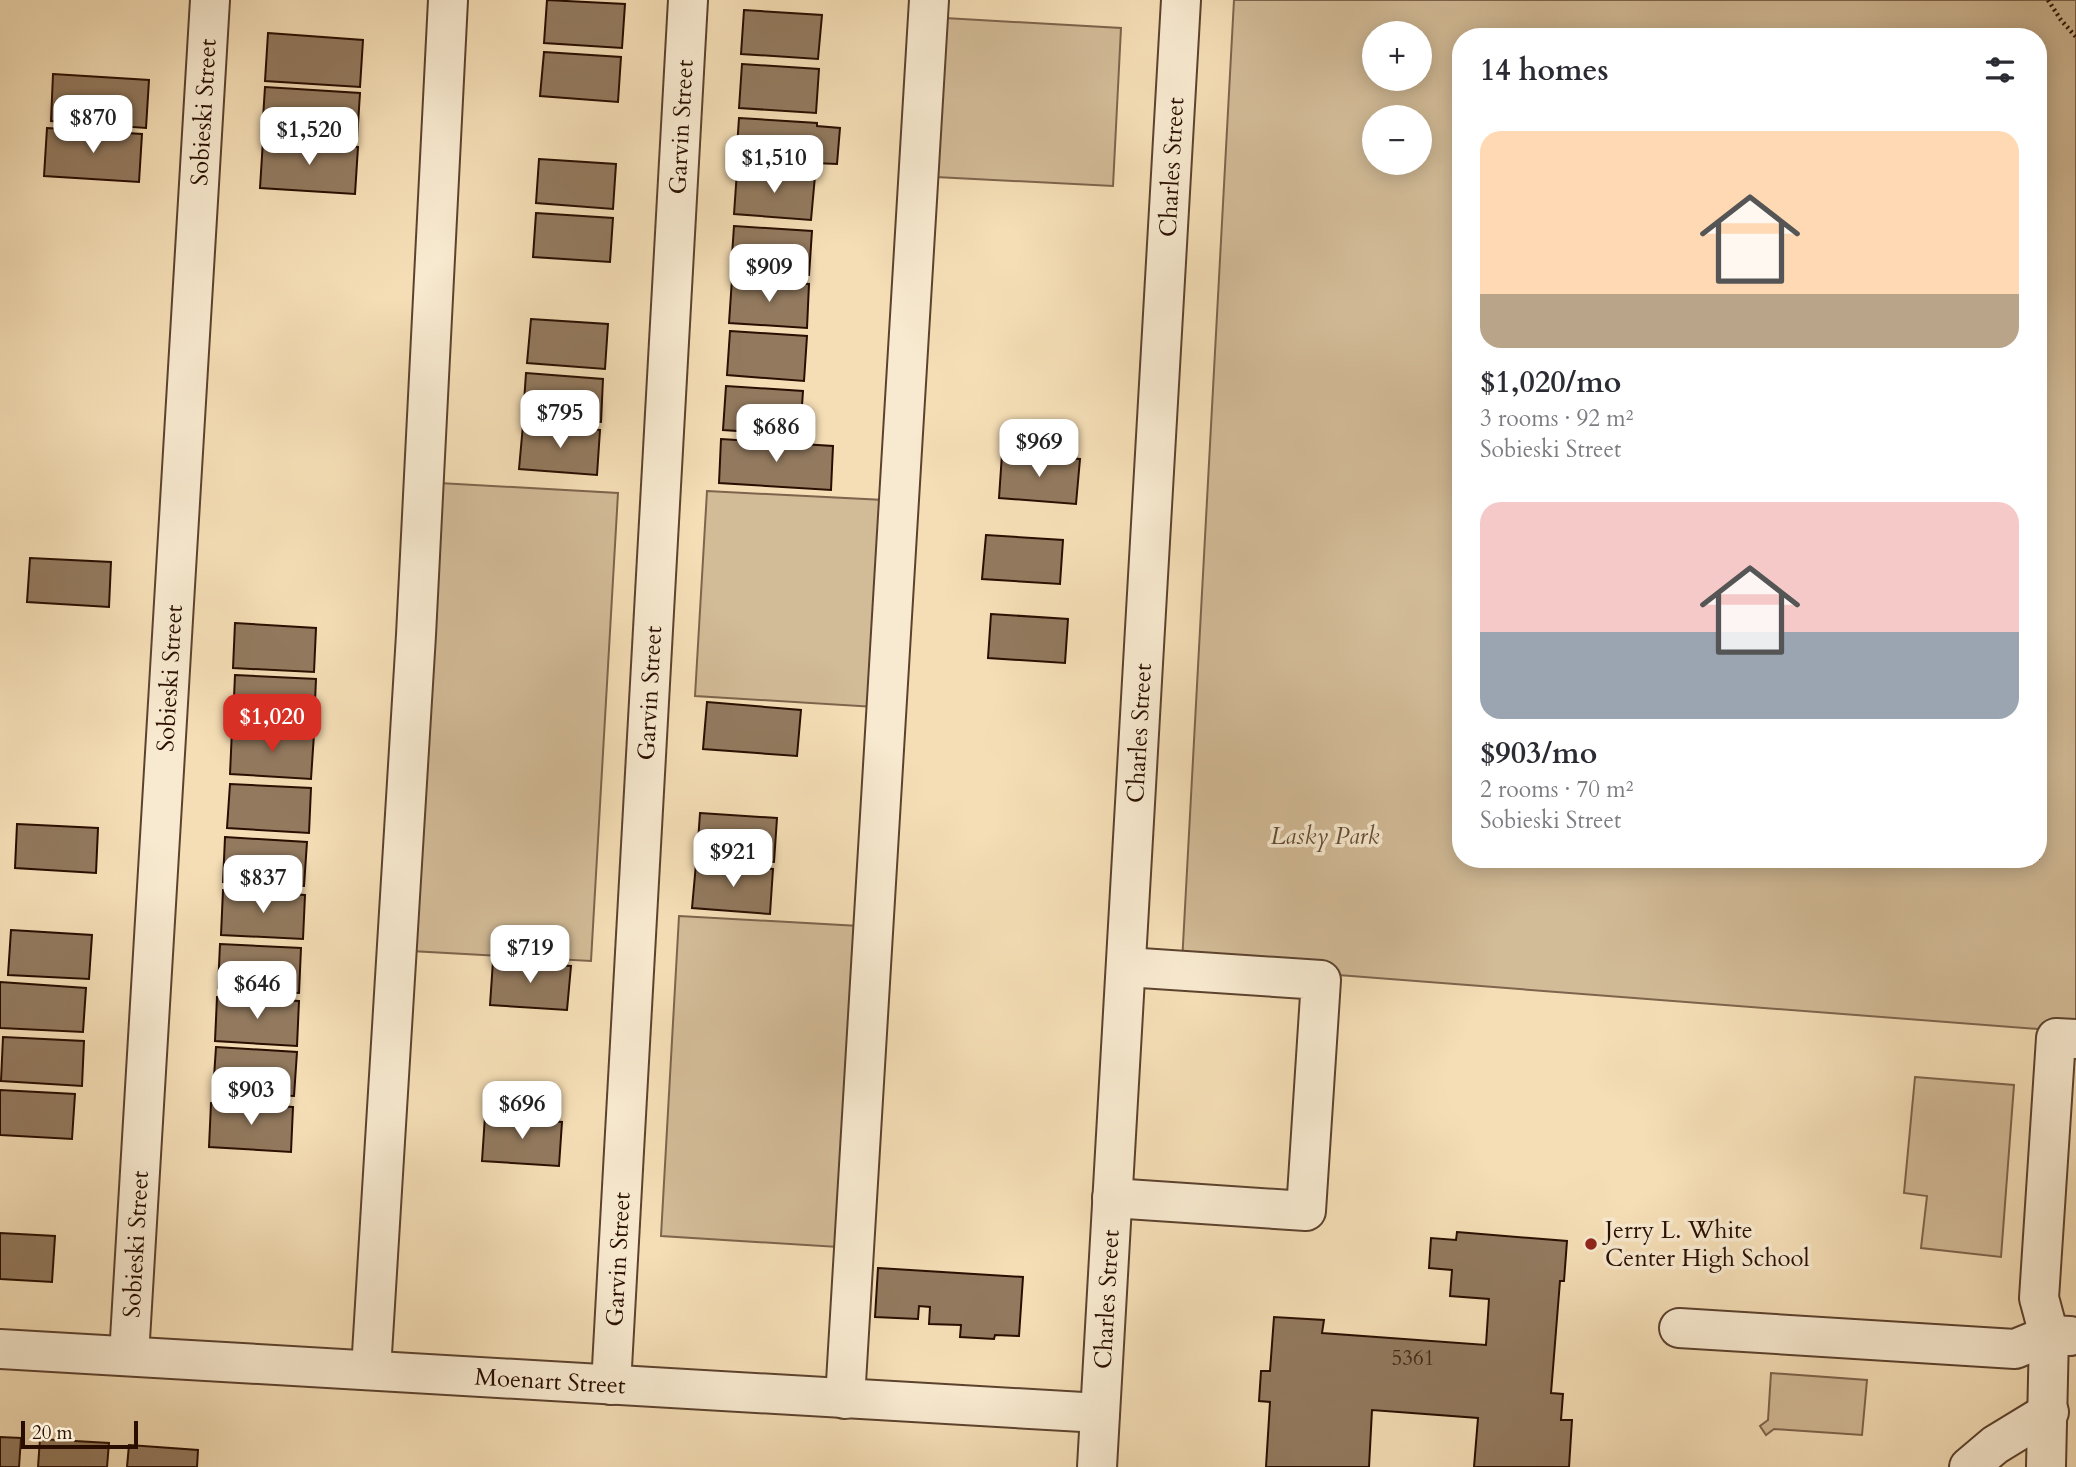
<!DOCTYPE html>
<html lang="en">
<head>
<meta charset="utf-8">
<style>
	:root { --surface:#fff; --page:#f2f2f3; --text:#2b2b33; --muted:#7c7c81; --accent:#d93025 }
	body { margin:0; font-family:Cardo,serif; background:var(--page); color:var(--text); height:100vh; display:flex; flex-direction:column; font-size:26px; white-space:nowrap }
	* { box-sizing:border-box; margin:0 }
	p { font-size:23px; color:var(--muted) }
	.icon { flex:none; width:38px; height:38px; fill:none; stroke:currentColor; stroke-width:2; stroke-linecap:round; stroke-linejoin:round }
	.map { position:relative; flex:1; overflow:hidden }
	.side { position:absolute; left:1452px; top:28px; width:595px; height:840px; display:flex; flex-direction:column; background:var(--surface); border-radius:28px; box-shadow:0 4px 18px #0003 }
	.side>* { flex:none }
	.fabs { position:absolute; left:1362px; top:21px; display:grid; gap:14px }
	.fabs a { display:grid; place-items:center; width:70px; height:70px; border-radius:50%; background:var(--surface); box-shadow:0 4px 18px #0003; font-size:35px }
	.scale { position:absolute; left:21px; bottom:18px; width:117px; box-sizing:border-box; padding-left:7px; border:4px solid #290e00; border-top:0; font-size:19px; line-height:24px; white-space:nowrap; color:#290e00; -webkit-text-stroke:5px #f8ead0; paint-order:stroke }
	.price { position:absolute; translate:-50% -60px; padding:0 16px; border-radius:14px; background:#fff; color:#222; font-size:23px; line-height:46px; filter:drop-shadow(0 2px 4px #0008) }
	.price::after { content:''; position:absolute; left:50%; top:42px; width:21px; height:16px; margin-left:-10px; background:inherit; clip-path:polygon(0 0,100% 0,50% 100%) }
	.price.active { background:var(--accent); color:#fff }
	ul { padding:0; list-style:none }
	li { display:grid; align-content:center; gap:14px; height:371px; padding:0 28px }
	li span { display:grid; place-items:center; height:217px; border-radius:21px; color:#555 }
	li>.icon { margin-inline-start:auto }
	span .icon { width:126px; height:126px; fill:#fffc; stroke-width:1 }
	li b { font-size:30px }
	h2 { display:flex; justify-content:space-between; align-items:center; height:84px; padding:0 28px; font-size:30px }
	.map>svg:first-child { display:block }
	.green { fill:#d2bb97; stroke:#7e644c; stroke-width:2; fill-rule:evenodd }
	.building { fill:#937a5f; stroke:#290e00; stroke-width:2 }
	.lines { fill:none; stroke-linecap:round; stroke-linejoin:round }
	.minor-casing { stroke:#5c422e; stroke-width:42 }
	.path { stroke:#290e00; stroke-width:4.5; stroke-dasharray:2 3.5; stroke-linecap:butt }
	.minor { stroke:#f8ead0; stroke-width:38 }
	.poi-dot { fill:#8f2418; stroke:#f8ead0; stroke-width:2.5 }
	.labels { text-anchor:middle; stroke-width:7; stroke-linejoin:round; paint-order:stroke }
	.number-label { font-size:21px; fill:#442918 }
	.street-label { font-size:24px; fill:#290e00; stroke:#f8ead0 }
	.park-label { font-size:24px; font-style:italic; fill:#644b35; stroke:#f8ead0 }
	.poi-label { font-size:24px; fill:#290e00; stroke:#f8ead0; text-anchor:start }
</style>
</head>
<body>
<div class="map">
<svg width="2076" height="1467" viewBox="0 0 2076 1467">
	<rect width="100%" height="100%" fill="#f5deb6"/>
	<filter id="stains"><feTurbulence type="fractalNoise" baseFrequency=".00286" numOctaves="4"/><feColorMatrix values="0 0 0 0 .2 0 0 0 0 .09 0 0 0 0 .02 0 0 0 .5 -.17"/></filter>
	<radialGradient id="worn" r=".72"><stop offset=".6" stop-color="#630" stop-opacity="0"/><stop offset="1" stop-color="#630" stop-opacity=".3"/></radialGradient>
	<g class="green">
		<path d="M1234 0H2076V1032L1182 963ZM1374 33H1419V79H1374ZM1461 37H2039V859H1461ZM1374 117H1419V163H1374Z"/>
		<polygon points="945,18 1121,28 1113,186 936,177"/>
		<polygon points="439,483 618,493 591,961 411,951"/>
		<polygon points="707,491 884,500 875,707 695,696"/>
		<polygon points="679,916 859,926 838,1247 661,1236"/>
		<polygon points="1915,1077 2014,1085 2001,1257 1921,1248 1927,1196 1904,1193"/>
		<polygon points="1771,1373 1867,1380 1862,1435 1774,1429 1766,1435 1760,1426 1768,1420"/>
	</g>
	<g class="building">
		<polygon points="547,0 625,4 622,48 544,43"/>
		<polygon points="744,10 822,15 818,59 741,54"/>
		<polygon points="268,33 363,40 360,87 265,81"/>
		<polygon points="544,52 621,57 618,102 540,96"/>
		<polygon points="742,64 819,69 816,113 739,108"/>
		<polygon points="53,74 149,80 146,128 51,121"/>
		<polygon points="265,87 360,93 357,140 262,134"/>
		<polygon points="739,118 817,123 817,126 840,128 837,164 814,163 814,167 736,162"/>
		<polygon points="47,128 142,134 139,182 44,176"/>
		<polygon points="263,140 358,147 355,194 260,188"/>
		<polygon points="539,159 616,164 613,209 536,203"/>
		<polygon points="737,171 815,176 811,220 734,214"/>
		<polygon points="536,213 613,218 610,262 533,257"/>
		<polygon points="734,226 812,231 809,275 731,270"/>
		<polygon points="732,279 809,284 807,328 729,323"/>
		<polygon points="531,319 608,324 605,369 527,363"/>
		<polygon points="730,331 807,336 804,381 727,375"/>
		<polygon points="526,373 603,379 601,422 523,417"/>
		<polygon points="726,386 803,391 800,435 723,430"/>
		<polygon points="523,425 600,430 597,475 519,469"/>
		<polygon points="721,439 833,446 831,490 719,483"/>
		<polygon points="1002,454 1080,459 1076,504 999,498"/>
		<polygon points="986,535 1063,540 1060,584 982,579"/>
		<polygon points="30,558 111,562 109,607 27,602"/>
		<polygon points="991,614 1068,619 1065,663 988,658"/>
		<polygon points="235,623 316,628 314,672 233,668"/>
		<polygon points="235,675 316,679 314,724 233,720"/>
		<polygon points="707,702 801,710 797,756 703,749"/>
		<polygon points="232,730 314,734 311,779 230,774"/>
		<polygon points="230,784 311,788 309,833 227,828"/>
		<polygon points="700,813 777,818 774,862 697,856"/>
		<polygon points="17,824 98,828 96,873 15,868"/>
		<polygon points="225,837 307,842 304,886 223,882"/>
		<polygon points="696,864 773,869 770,914 692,908"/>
		<polygon points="223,890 305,895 303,939 221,935"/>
		<polygon points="11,930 92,935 89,979 8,975"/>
		<polygon points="220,944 301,948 299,993 218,988"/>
		<polygon points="493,961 571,966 567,1010 490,1005"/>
		<polygon points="0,982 86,988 83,1032 0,1028"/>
		<polygon points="217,997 299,1001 297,1046 215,1041"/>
		<polygon points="3,1037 84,1041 82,1086 1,1081"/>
		<polygon points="216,1047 297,1052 294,1096 213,1092"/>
		<polygon points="0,1090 75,1094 72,1139 0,1135"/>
		<polygon points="211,1103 293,1107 291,1152 209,1147"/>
		<polygon points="485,1116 562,1122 559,1166 482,1161"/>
		<polygon points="1457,1232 1567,1241 1564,1281 1560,1281 1551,1393 1563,1394 1561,1420 1572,1420 1569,1467 1474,1467 1478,1418 1372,1410 1369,1467 1266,1467 1270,1402 1259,1401 1261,1371 1270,1371 1274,1317 1324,1320 1322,1333 1486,1345 1489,1299 1450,1296 1452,1270 1429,1268 1431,1238 1456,1240"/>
		<polygon points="0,1233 55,1236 52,1282 0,1279"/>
		<polygon points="878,1268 1023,1277 1019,1336 995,1335 994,1339 960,1337 961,1325 929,1324 930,1307 919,1306 918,1319 875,1317"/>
		<polygon points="0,1437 21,1438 19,1467 0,1467"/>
		<polygon points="40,1439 109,1443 107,1467 38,1467"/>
		<polygon points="129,1445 198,1450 197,1467 127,1467"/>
	</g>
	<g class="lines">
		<defs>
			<g id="minor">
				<polyline points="1112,1198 1306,1211 1321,980 1126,967"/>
				<polyline points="1679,1328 2015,1349 2049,1335 2070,1336"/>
				<path id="s1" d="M0 1349 1100 1413"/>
				<path id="s2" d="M129 1356 210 0"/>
				<polyline points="371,1370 416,635 448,0"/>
				<path id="s3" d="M611 1385 688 0"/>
				<polyline points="845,1399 929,0"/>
				<path id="s4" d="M1097 1467 1181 0"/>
				<polyline points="1969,1467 1995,1445 2049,1412"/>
				<polyline points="2046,1467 2049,1335 2039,1298 2056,1038 2076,1039"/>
			</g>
		</defs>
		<use href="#minor" class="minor-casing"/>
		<polyline class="path" points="2048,0 2061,20 2076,37"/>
		<use href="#minor" class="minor"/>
	</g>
	<circle class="poi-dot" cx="1591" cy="1244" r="7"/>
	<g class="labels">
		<g class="number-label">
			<text x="1413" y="1365">5361</text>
		</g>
		<g class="street-label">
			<text dy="8" stroke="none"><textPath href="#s2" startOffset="1246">Sobieski Street</textPath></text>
			<text dy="8" stroke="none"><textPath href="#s3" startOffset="1260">Garvin Street</textPath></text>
			<text dy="8" stroke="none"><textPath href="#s4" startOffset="1302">Charles Street</textPath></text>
			<text dy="8" stroke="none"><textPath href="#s2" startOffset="679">Sobieski Street</textPath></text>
			<text dy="8" stroke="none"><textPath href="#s3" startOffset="693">Garvin Street</textPath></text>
			<text dy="8" stroke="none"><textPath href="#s4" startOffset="735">Charles Street</textPath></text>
			<text dy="8" stroke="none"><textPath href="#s2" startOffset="112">Sobieski Street</textPath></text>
			<text dy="8" stroke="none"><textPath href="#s3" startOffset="126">Garvin Street</textPath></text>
			<text dy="8" stroke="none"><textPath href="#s4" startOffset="168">Charles Street</textPath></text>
			<text dy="8" stroke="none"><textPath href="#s1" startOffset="551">Moenart Street</textPath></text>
		</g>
		<g class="park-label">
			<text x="1325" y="844">Lasky Park</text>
		</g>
		<g class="poi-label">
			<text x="1605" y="1238">Jerry L. White<tspan x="1605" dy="28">Center High School</tspan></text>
		</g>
	</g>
	<rect width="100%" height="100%" filter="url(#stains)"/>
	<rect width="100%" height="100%" fill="url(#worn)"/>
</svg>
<div class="fabs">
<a>+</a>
<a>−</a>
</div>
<div class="scale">20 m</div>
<b class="price" style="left:93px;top:155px">$870</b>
<b class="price" style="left:309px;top:167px">$1,520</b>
<b class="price" style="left:774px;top:195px">$1,510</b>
<b class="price" style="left:769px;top:304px">$909</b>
<b class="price" style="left:560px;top:450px">$795</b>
<b class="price" style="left:776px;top:464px">$686</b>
<b class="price" style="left:1039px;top:479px">$969</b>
<b class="price active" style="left:272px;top:754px">$1,020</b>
<b class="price" style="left:733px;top:889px">$921</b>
<b class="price" style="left:263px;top:915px">$837</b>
<b class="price" style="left:530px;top:985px">$719</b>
<b class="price" style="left:257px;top:1021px">$646</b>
<b class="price" style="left:251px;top:1127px">$903</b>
<b class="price" style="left:522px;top:1141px">$696</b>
<section class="side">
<h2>14 homes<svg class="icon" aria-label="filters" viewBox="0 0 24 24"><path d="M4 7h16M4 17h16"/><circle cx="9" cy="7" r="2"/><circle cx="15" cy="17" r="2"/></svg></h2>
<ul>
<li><span style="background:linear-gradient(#ffd9b3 75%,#b9a48a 0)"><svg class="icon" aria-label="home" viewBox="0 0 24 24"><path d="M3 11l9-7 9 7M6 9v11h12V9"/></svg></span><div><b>$1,020/mo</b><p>3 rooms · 92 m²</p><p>Sobieski Street</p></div></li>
<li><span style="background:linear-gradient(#f6c9c9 60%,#9aa5b1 0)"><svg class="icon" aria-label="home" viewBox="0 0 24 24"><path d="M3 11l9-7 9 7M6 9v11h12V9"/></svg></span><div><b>$903/mo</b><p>2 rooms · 70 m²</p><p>Sobieski Street</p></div></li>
</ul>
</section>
</div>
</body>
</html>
